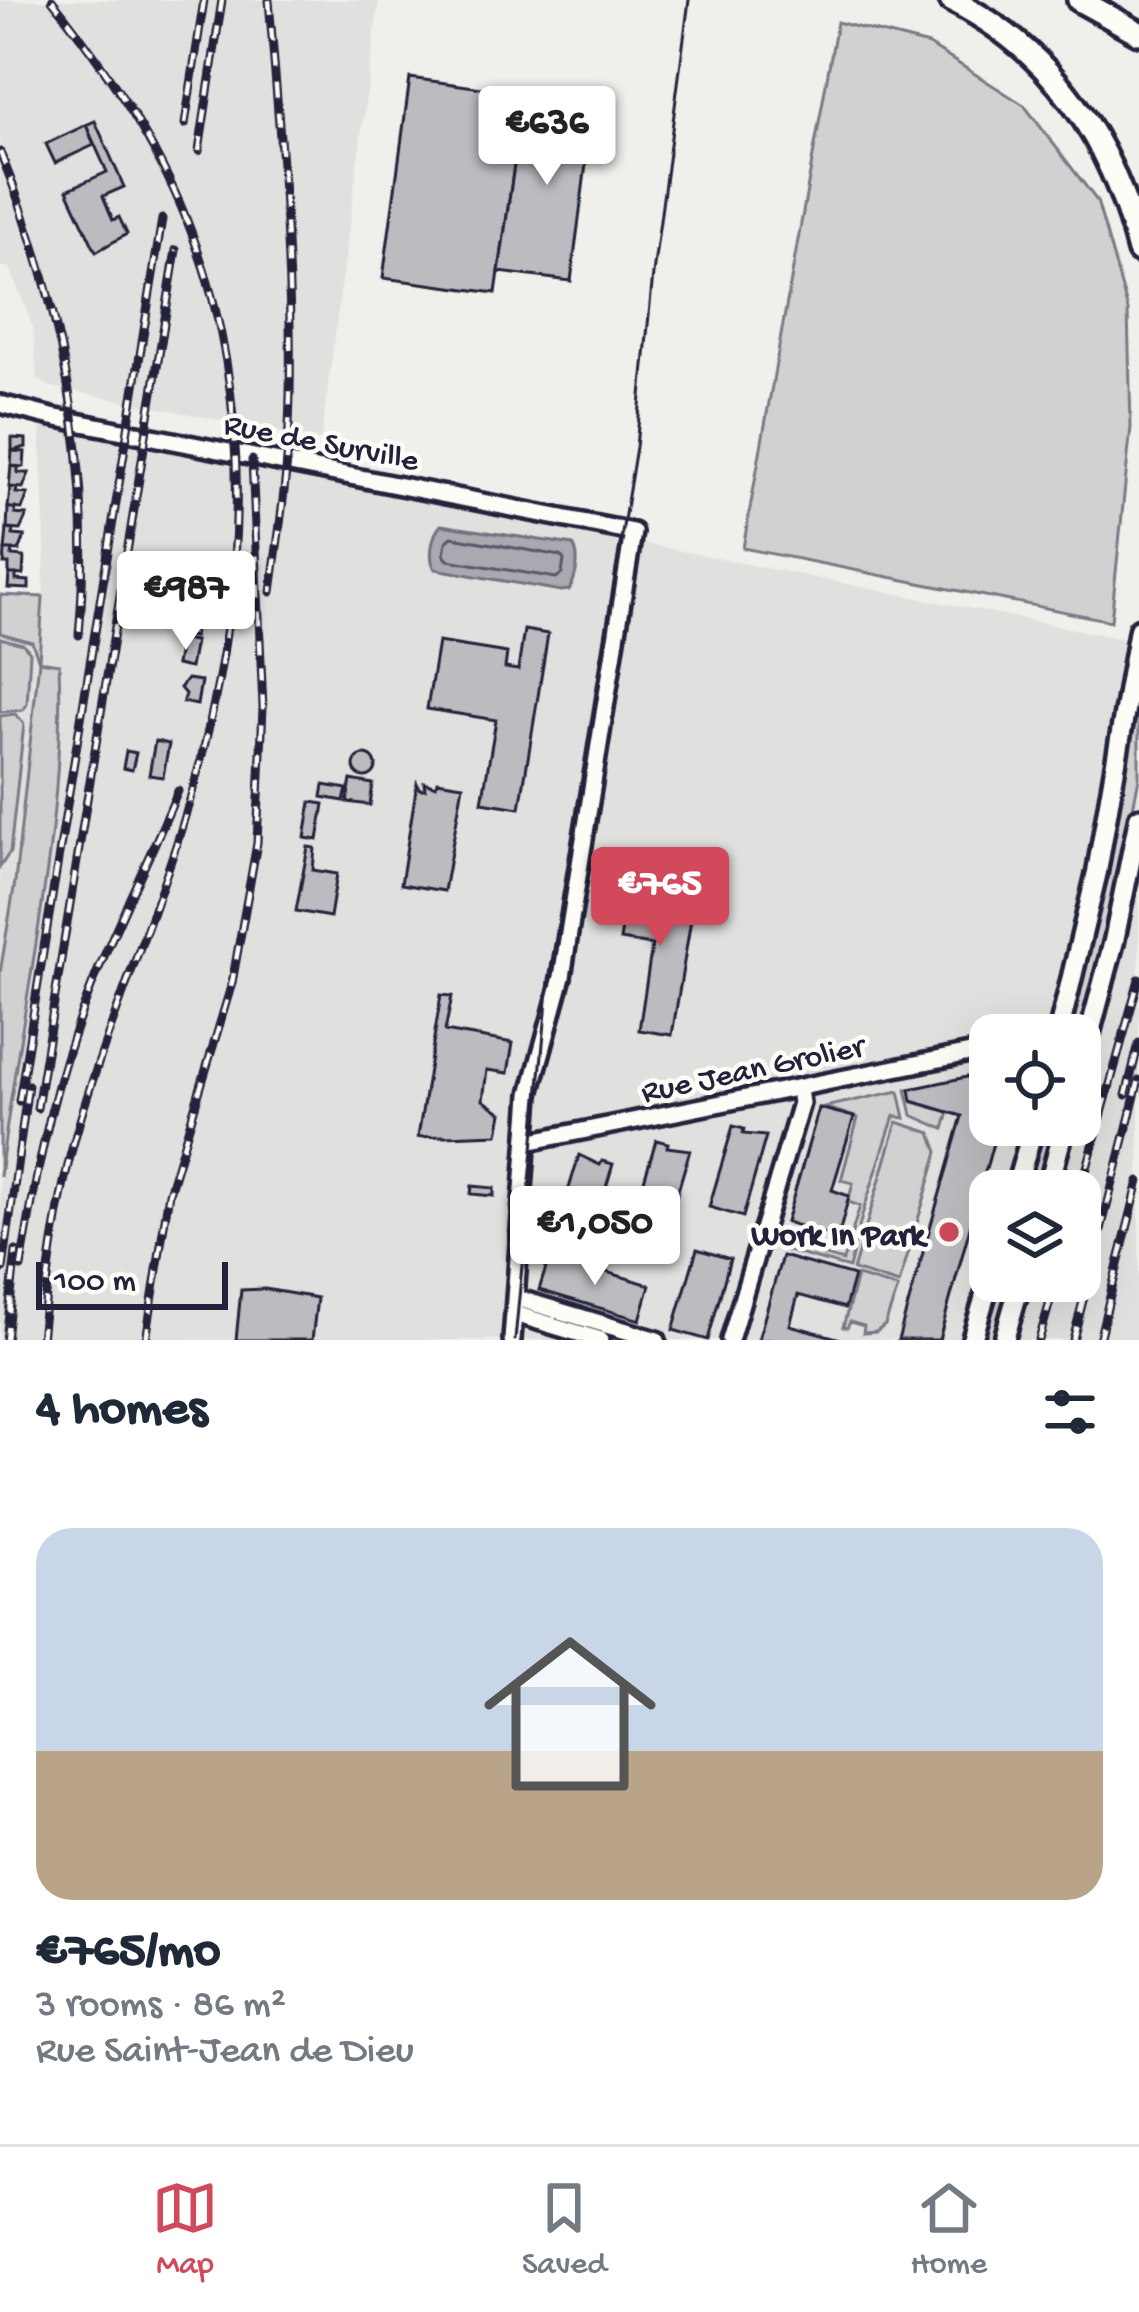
<!DOCTYPE html>
<html lang="en">
<head>
<meta charset="utf-8">
<style>
	:root { --surface:#fff; --page:#f2f2f3; --text:#1f2937; --muted:#747a83; --line:#e0e1e3; --accent:#d1495b }
	body { margin:0; font-family:"Gochi Hand",sans-serif; background:var(--page); color:var(--text); height:100vh; display:flex; flex-direction:column; font-size:45px; white-space:nowrap }
	* { box-sizing:border-box; margin:0 }
	p { font-size:39px; color:var(--muted) }
	.icon { flex:none; width:66px; height:66px; fill:none; stroke:currentColor; stroke-width:2; stroke-linecap:round; stroke-linejoin:round }
	.map { position:relative; height:1340px; overflow:hidden }
	.drawer { display:flex; flex-direction:column; background:var(--surface); flex:1 }
	.drawer>* { flex:none }
	.controls { position:absolute; left:969px; top:1014px; display:grid; gap:24px }
	.controls a { display:grid; place-items:center; width:132px; height:132px; border-radius:24px; background:var(--surface); box-shadow:0 12px 48px #0002; font-size:60px }
	.scale { position:absolute; left:36px; bottom:30px; width:192px; box-sizing:border-box; padding-left:12px; border:6px solid #22223b; border-top:0; font-size:33px; line-height:42px; white-space:nowrap; color:#22223b; -webkit-text-stroke:9px #fdfcf7; paint-order:stroke }
	.price { position:absolute; translate:-50% -102px; padding:0 27px; border-radius:12px; background:#fff; color:#222; font-size:39px; line-height:78px; filter:drop-shadow(0 3px 6px #0008) }
	.price::after { content:''; position:absolute; left:50%; top:72px; width:36px; height:27px; margin-left:-18px; background:inherit; clip-path:polygon(0 0,100% 0,50% 100%) }
	.price.active { background:var(--accent); color:#fff }
	ul { padding:0; list-style:none }
	li { display:grid; align-content:center; gap:24px; height:636px; padding:0 36px }
	li span { display:grid; place-items:center; height:372px; border-radius:36px; color:#555 }
	li>.icon { margin-inline-start:auto }
	span .icon { width:216px; height:216px; fill:#fffc; stroke-width:1 }
	li b { font-size:51px }
	h2 { display:flex; justify-content:space-between; align-items:center; height:144px; padding:0 36px; font-size:51px }
	.dock { display:flex; justify-content:space-around; align-items:center; height:168px; border-top:3px solid var(--line); background:var(--surface); font-size:33px; color:var(--muted) }
	.dock a { display:grid; justify-items:center; gap:6px }
	.dock .active { color:var(--accent) }
	.map>svg:first-child { display:block }
	.built { fill:#e0e0df; fill-rule:evenodd }
	.green { fill:#d2d1d1; stroke:#7a7a86; stroke-width:3 }
	.water { fill:#a9a9b0; stroke:#737381; stroke-width:3 }
	.lines { fill:none; stroke-linecap:round; stroke-linejoin:round }
	.shore { stroke:#58586a; stroke-width:3 }
	.building { fill:#bcbcc0; stroke:#22223b; stroke-width:3 }
	.minor-casing { stroke:#22223b; stroke-width:24 }
	.major-casing { stroke:#22223b; stroke-width:27 }
	.highway-casing { stroke:#22223b; stroke-width:30 }
	.minor { stroke:#fdfcf7; stroke-width:15 }
	.major { stroke:#fdfcf7; stroke-width:18 }
	.highway { stroke:#fdfcf7; stroke-width:21 }
	.tram { stroke:#22223b; stroke-width:3 }
	.rail-casing { stroke:#22223b; stroke-width:9 }
	.rail { stroke:#fdfcf7; stroke-width:4.5; stroke-dasharray:14; stroke-linecap:butt }
	.poi-dot { fill:#d1495b; stroke:#fdfcf7; stroke-width:4.5 }
	.labels { text-anchor:middle; stroke-width:9; stroke-linejoin:round; paint-order:stroke }
	.street-label { font-size:33px; fill:#22223b; stroke:#fdfcf7 }
	.poi-label { font-size:33px; font-weight:bold; fill:#22223b; stroke:#fdfcf7; text-anchor:end }
</style>
</head>
<body>
<div class="map">
<svg width="1139" height="1340" viewBox="0 0 1139 1340">
	<rect width="100%" height="100%" fill="#f0efec"/>
	<filter id="ink" filterUnits="userSpaceOnUse"><feTurbulence type="fractalNoise" baseFrequency=".00833" numOctaves="2"/><feDisplacementMap in="SourceGraphic" scale="24" xChannelSelector="R" yChannelSelector="G"/><feConvolveMatrix kernelMatrix="1 2 1 2 8 2 1 2 1" color-interpolation-filters="sRGB"/></filter>
	<g filter="url(#ink)">
		<g class="built">
			<polygon points="0,0 379,0 321,440 48,386 37,378 33,327 10,268 0,266"/>
			<path d="M53 426 1139 642V1340H0V595L43 596 45 546 40 429ZM990 1035H1080V1125H990ZM990 1191H1080V1281H990Z"/>
		</g>
		<g class="green">
			<polygon points="837,22 929,45 1024,105 1097,201 1128,310 1131,427 1111,621 743,548"/>
			<path d="M0 595 43 597 39 661 59 664C66 836 20 1007 0 1177V973L15 882 39 661 32 642 0 633Z"/>
			<polygon points="0,638 23,644 30,652 27,704 23,710 0,712"/>
			<polygon points="1139,699 1139,778 1103,956 1080,1035 1068,1035 1108,863"/>
			<polygon points="15,714 24,724 10,852 0,867 0,716"/>
			<polygon points="906,1089 910,1089 913,1102 949,1112 944,1129 912,1115"/>
			<polygon points="899,1091 905,1118 894,1116 863,1212 849,1268 784,1250 786,1245 843,1261 860,1206 848,1202 853,1183 841,1180 858,1118 824,1107"/>
			<polygon points="897,1122 931,1133 938,1152 899,1284 853,1270"/>
			<polygon points="1043,1125 1057,1125 1037,1191 1024,1191"/>
			<polygon points="857,1276 898,1288 885,1325 876,1332 863,1333 864,1326 850,1322 847,1328 843,1327"/>
			<polygon points="998,1281 1011,1281 993,1340 981,1340"/>
		</g>
		<path class="water" d="M441 525 573 545C581 557 576 579 569 590L561 591 435 569C428 558 432 534 441 525Z"/>
		<g class="lines">
			<polygon class="shore" points="452,537 561,556 564,560 562,574 556,578 448,560 444,555 446,542"/>
		</g>
		<g class="building">
			<polygon points="410,78 524,94 496,293 383,278"/>
			<polygon points="524,94 594,102 571,281 499,272"/>
			<polygon points="95,121 124,187 103,196 113,220 119,217 127,234 96,252 67,190 107,172 86,125"/>
			<polygon points="86,125 94,145 55,163 46,144"/>
			<polygon points="12,438 26,439 26,447 12,451"/>
			<polygon points="12,451 25,452 24,467 11,466"/>
			<polygon points="11,466 18,467 18,473 29,473 23,488 9,487"/>
			<polygon points="10,487 17,488 16,493 28,494 22,509 8,508"/>
			<polygon points="8,508 15,508 15,514 27,515 20,530 7,529"/>
			<polygon points="7,529 14,530 13,535 25,536 19,551 5,550"/>
			<polygon points="5,550 13,550 12,556 24,557 23,575 9,574 9,564 4,564"/>
			<polygon points="9,574 16,574 16,580 29,581 29,589 8,588"/>
			<polygon points="182,596 200,599 194,637 176,634"/>
			<polygon points="524,630 548,634 520,808 482,802 496,720 427,709 438,642 507,653 505,668 518,670"/>
			<polygon points="181,639 195,641 190,668 176,665"/>
			<polygon points="187,679 201,681 197,705 183,702 185,694 180,688"/>
			<polygon points="155,741 169,744 163,777 149,775"/>
			<polygon points="126,751 136,753 132,770 123,768"/>
			<circle cx="365" cy="766" r="11"/>
			<polygon points="351,780 373,784 370,805 347,802"/>
			<polygon points="437,781 463,785 444,891 401,884 417,783 420,789 425,789 424,782 436,786"/>
			<polygon points="324,785 347,789 344,801 322,797"/>
			<polygon points="311,802 324,804 318,840 305,838"/>
			<polygon points="308,847 315,848 313,870 337,874 330,917 296,911"/>
			<polygon points="629,885 695,895 672,1035 639,1030 652,945 620,940"/>
			<polygon points="441,995 452,996 445,1031 513,1043 508,1073 487,1070 483,1100 502,1113 498,1134 418,1137"/>
			<polygon points="990,1072 990,1125 998,1125 939,1340 898,1340 962,1116 912,1101 910,1089"/>
			<polygon points="819,1108 854,1117 832,1190 849,1196 838,1238 786,1222"/>
			<polygon points="733,1126 744,1129 743,1134 766,1136 743,1217 709,1207"/>
			<polygon points="656,1140 668,1143 667,1147 690,1150 666,1231 632,1221"/>
			<polygon points="579,1155 600,1165 602,1161 613,1164 589,1245 555,1235"/>
			<polygon points="472,1186 494,1188 494,1196 471,1194"/>
			<polygon points="697,1249 730,1259 708,1340 673,1330"/>
			<polygon points="550,1255 650,1285 640,1320 539,1290"/>
			<polygon points="782,1256 854,1276 845,1308 798,1295 790,1325 844,1340 758,1340"/>
			<polygon points="265,1289 317,1298 312,1340 236,1340 241,1290"/>
		</g>
		<g class="lines">
			<defs>
				<g id="minor">
					<polyline points="0,404 52,417 633,532 562,977 530,1094 512,1340"/>
					<polyline points="527,1142 990,1049"/>
					<polyline points="516,1298 657,1340"/>
					<polyline points="515,1314 601,1340"/>
					<polyline points="730,1340 801,1103 799,1089"/>
				</g>
				<g id="major">
					<polyline points="1058,1035 1097,872 1139,629"/>
					<polyline points="1080,1070 1114,941 1139,818"/>
					<polyline points="1015,1191 1034,1125"/>
					<polyline points="1047,1191 1065,1125"/>
					<polyline points="972,1340 990,1279"/>
					<polyline points="1004,1340 1021,1281"/>
				</g>
				<g id="highway">
					<path d="M951 0C1053 50 1113 143 1139 251"/>
					<polyline points="1079,0 1139,33"/>
				</g>
			</defs>
			<use href="#minor" class="minor-casing"/>
			<use href="#major" class="major-casing"/>
			<use href="#highway" class="highway-casing"/>
			<use href="#minor" class="minor"/>
			<use href="#major" class="major"/>
			<use href="#highway" class="highway"/>
			<polyline class="tram" points="515,1340 549,980 636,447 653,274 689,0"/>
			<defs>
				<g id="rail">
					<path d="M269 0C280 141 295 285 289 426 287 482 278 537 271 592"/>
					<polyline points="185,124 204,0"/>
					<polyline points="199,151 222,0"/>
					<path d="M0 152C63 307 94 467 79 635"/>
					<polyline points="1126,1095 1139,1043"/>
					<polyline points="19,1101 162,219"/>
					<polyline points="37,1108 176,250"/>
					<polyline points="1080,1193 1139,979"/>
					<path d="M21 1267C34 1187 48 1108 75 1031 103 949 144 871 178 791"/>
					<polyline points="3,1269 28,1085"/>
					<polyline points="6,1340 16,1251"/>
					<path d="M41 1340C48 1271 57 1201 76 1134 105 1032 148 934 180 833 240 643 264 424 192 234 161 149 108 70 52 0"/>
					<polyline points="146,1340 169,1193 232,983 257,843 263,707 252,460"/>
					<polyline points="1039,1340 1056,1281"/>
					<polyline points="1073,1340 1139,1080"/>
					<polyline points="1099,1340 1139,1181"/>
				</g>
			</defs>
			<use href="#rail" class="rail-casing"/>
			<use href="#rail" class="rail"/>
		</g>
	</g>
	<circle class="poi-dot" cx="949" cy="1232" r="12"/>
	<g class="labels">
		<g class="street-label">
			<text transform="translate(322 439) rotate(11)" y="12">Rue de Surville</text>
			<text transform="translate(752 1066) rotate(-12)" y="12">Rue Jean Grolier</text>
		</g>
		<g class="poi-label">
			<text x="925" y="1244">Work In Park</text>
		</g>
	</g>
</svg>
<div class="controls">
<a><svg class="icon" aria-label="locate" viewBox="0 0 24 24"><circle cx="12" cy="12" r="6"/><path d="M12 2v4M12 18v4M2 12h4M18 12h4"/></svg></a>
<a><svg class="icon" aria-label="layers" viewBox="0 0 24 24"><path d="M12 4l9 5-9 5-9-5zM3 14l9 5 9-5"/></svg></a>
</div>
<div class="scale">100 m</div>
<b class="price" style="left:547px;top:188px">€636</b>
<b class="price" style="left:186px;top:653px">€987</b>
<b class="price active" style="left:660px;top:949px">€765</b>
<b class="price" style="left:595px;top:1288px">€1,050</b>
</div>
<section class="drawer">
<h2>4 homes<svg class="icon" aria-label="filters" viewBox="0 0 24 24"><path d="M4 7h16M4 17h16"/><circle cx="9" cy="7" r="2"/><circle cx="15" cy="17" r="2"/></svg></h2>
<ul>
<li><span style="background:linear-gradient(#c9d6e8 60%,#b9a48a 0)"><svg class="icon" aria-label="home" viewBox="0 0 24 24"><path d="M3 11l9-7 9 7M6 9v11h12V9"/></svg></span><div><b>€765/mo</b><p>3 rooms · 86 m²</p><p>Rue Saint-Jean de Dieu</p></div></li>
</ul>
</section>
<nav class="dock">
<a class="active"><svg class="icon" aria-label="map" viewBox="0 0 24 24"><path d="M3 6l6-2 6 2 6-2v14l-6 2-6-2-6 2zM9 4v14M15 6v14"/></svg>Map</a>
<a><svg class="icon" aria-label="saved" viewBox="0 0 24 24"><path d="M7 4h10v16l-5-4-5 4z"/></svg>Saved</a>
<a><svg class="icon" aria-label="home" viewBox="0 0 24 24"><path d="M3 11l9-7 9 7M6 9v11h12V9"/></svg>Home</a>
</nav>
</body>
</html>
